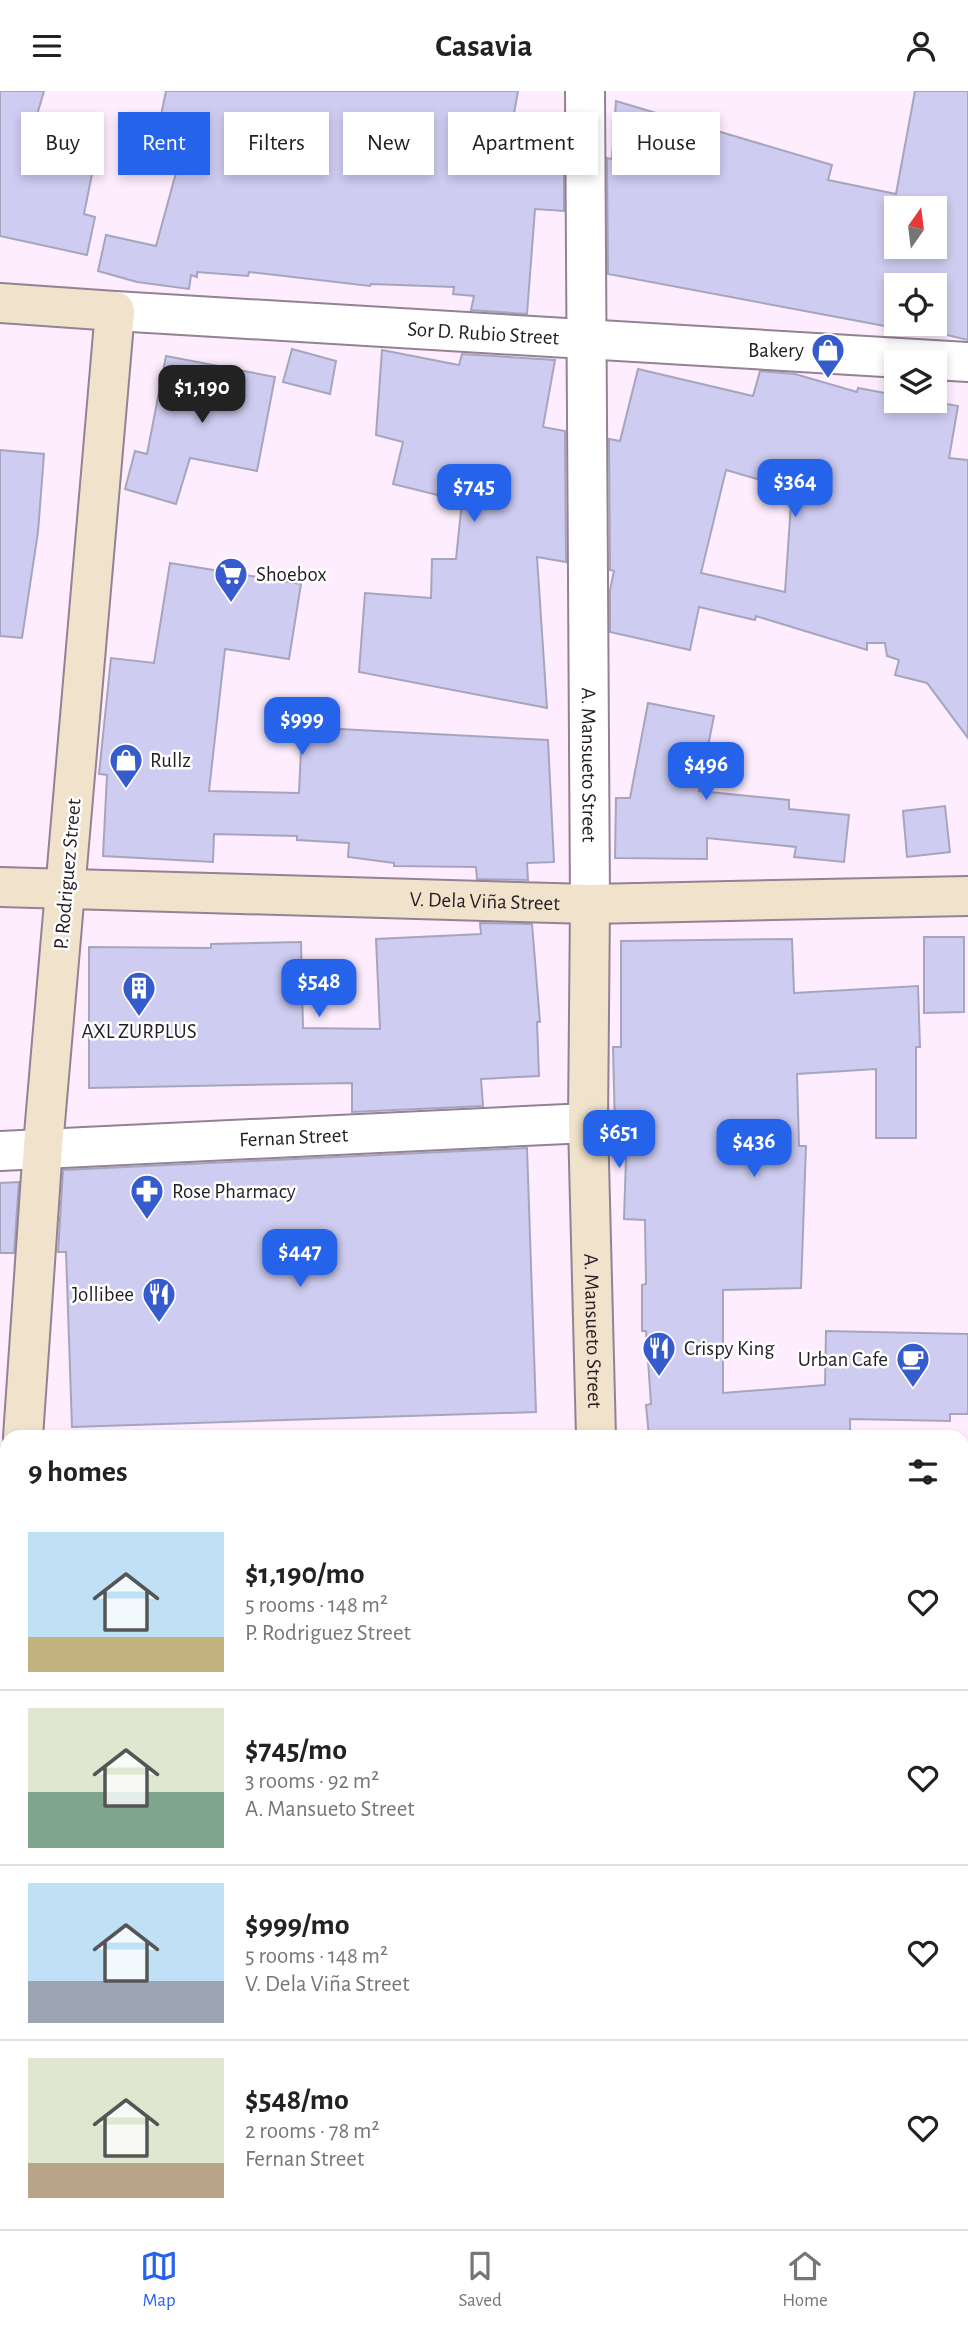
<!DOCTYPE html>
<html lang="en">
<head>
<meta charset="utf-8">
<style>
	:root { --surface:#fff; --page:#f6f6f6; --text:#222; --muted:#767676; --line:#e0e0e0; --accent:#2563eb }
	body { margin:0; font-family:"Alegreya Sans",sans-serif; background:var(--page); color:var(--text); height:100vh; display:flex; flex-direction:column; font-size:26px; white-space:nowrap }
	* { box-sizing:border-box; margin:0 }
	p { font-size:23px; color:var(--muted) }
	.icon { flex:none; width:38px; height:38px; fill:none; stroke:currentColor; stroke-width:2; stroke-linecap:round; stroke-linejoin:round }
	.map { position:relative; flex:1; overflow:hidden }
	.sheet { position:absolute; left:0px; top:1339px; width:970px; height:800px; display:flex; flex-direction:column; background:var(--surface); border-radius:21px 21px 0 0; box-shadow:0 4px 10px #0003 }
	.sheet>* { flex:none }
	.top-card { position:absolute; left:21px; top:21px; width:928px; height:63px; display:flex; gap:14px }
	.needle { width:46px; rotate:14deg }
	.controls { position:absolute; left:884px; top:105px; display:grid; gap:14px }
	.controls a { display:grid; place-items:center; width:63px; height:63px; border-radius:0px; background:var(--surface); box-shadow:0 4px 10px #0003; font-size:35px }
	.price { position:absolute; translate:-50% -60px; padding:0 16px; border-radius:14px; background:var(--accent); color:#fff; font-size:23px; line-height:46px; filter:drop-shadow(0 2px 4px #0008) }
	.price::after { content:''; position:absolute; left:50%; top:42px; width:21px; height:16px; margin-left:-10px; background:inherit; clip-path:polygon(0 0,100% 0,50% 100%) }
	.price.on { background:#222; color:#fff }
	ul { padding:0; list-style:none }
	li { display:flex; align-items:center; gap:21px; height:175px; padding:0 28px }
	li+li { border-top:2px solid var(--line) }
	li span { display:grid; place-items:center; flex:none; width:196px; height:140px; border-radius:0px; color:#555 }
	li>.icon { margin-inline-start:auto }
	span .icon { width:84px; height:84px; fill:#fffc; stroke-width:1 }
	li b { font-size:30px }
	h2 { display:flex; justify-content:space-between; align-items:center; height:84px; padding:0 28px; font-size:30px }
	.tag { padding:0 24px; border-radius:0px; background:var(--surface); box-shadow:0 4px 10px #0003; font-size:24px; line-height:63px }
	.tag.on { background:var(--accent); color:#fff }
	header { display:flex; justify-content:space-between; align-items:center; height:91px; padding:0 28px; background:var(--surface); font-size:32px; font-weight:700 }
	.tabs { display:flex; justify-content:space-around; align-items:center; height:98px; border-top:2px solid var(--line); background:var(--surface); font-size:19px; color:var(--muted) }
	.tabs a { display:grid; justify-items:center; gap:4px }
	.tabs .on { color:var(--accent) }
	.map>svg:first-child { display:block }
	.education { fill:#fce1e6 }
	.building { fill:#ceccf0; stroke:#a6a5bd; stroke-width:2; fill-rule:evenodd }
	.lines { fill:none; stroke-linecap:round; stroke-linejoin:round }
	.street-casing { stroke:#938194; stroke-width:42 }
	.secondary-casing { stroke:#938194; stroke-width:42 }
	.street { stroke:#fff; stroke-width:38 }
	.secondary { stroke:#f0e2cb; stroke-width:38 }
	.labels { text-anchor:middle; stroke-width:5; stroke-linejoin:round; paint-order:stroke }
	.street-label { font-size:21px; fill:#241d24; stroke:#fff }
	.poi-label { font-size:21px; fill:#241d24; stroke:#fff; text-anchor:start }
</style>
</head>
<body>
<header><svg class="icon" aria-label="menu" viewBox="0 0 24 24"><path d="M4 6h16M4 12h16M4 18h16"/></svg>Casavia<svg class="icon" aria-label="person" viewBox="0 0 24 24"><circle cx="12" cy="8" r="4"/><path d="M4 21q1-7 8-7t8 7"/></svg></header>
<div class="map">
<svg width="968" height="2138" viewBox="0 0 968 2138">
	<rect width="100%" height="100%" fill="#fdedfe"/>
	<polygon class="education" points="187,2132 218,2132 231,2138 183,2138"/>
	<g class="building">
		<polygon points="0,0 44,0 35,31 99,48 84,123 95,126 87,164 0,145"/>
		<polygon points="166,0 518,0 507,61 564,65 564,120 535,118 527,223 471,219 474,205 453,203 454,196 371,193 370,195 249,181 248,185 197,181 197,186 191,184 189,198 137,191 98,180 106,144 156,155 180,67 153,63"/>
		<path d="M915 0H968V249L901 233H934V194H896V232L886 229 885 235 608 183 607 67 612 68 616 10 832 74 828 89 896 103ZM896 117H934V156H896Z"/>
		<polygon points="292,258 336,270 330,303 283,291"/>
		<polygon points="382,259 459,274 462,263 555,269 543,336 565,340 566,471 537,466 547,617 359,581 365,502 431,507 432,468 456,468 462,410 393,393 403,351 376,344"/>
		<polygon points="166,265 275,286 257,380 190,367 176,413 125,398 135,360 147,363"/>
		<path d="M638 278 753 305 760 280 795 283 857 301 858 297 896 304V310H930L958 315 949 367 968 369V647L927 592 895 584 899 569 887 565 885 552H867V559L756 525 755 529 699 516 690 559 610 541V499L614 480 610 479 609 348 620 350ZM726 379 792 398 785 501 701 482Z"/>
		<polygon points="0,359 44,363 38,441 22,547 0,545"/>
		<polygon points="170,472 301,493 289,568 225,558 209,700 299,702 302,636 548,649 554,771 527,772 528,789 477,788 476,776 394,775 394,772 348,766 349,752 297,749 297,745 214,743 213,771 103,765 107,684 99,683 111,567 154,572"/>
		<polygon points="648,612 714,625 699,700 789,709 789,718 849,724 844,771 794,766 796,756 707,747 707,768 615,767 616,707 630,707"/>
		<polygon points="945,715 950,761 907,766 903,720"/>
		<polygon points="480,832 532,833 540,931 537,931 539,985 481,988 483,1015 352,1021 352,992 89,997 89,856 211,857 211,853 301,851 303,937 380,938 376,848 481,843"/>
		<polygon points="924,846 964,846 964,921 924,922"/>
		<polygon points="792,848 794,902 918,895 920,956 916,956 916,1047 876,1047 876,978 797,983 799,1055 806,1055 801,1197 723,1199 723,1302 825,1294 826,1240 968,1243 968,1323 950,1323 950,1330 850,1328 850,1346 649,1346 646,1314 651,1313 646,1240 642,1240 642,1194 646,1193 645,1129 624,1128 627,1037 615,1037 613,956 621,956 621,850"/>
		<polygon points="527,1057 536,1321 72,1336 66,1161 58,1161 63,1079"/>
		<polygon points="19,1091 14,1162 0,1162 0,1092"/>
	</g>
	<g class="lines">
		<defs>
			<g id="street">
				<path id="s1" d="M585 0 590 813"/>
				<path id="s2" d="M115 220 968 271"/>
				<path id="s3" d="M0 1060 588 1032"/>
				<polyline points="0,1435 7,1434"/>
				<polyline points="962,1812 968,1812"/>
				<polyline points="0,1953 7,1951"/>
			</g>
			<g id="secondary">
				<polyline points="0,212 115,220 43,1055 23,1346"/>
				<path id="s4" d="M0 796 590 813 968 805"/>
				<path id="s5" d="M590 813 588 1032 596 1346"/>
				<polyline points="962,1379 968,1379"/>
				<polyline points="0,1622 7,1542"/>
				<polyline points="597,2138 597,2132"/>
			</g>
		</defs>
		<use href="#street" class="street-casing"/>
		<use href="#secondary" class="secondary-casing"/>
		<use href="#street" class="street"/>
		<use href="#secondary" class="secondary"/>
	</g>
	<defs>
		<symbol id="shop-pin" viewBox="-11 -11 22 30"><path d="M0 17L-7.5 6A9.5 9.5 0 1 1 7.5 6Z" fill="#355bcc" stroke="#fff"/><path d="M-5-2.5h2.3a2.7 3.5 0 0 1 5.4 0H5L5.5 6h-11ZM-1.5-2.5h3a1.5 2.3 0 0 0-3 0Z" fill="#fff"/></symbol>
		<symbol id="supermarket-pin" viewBox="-11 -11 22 30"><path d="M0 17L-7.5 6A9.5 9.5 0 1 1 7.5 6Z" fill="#355bcc" stroke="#fff"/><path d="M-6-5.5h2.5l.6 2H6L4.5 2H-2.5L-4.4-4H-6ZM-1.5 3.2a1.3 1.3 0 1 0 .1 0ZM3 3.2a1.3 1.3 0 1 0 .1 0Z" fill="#fff"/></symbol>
		<symbol id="building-pin" viewBox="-11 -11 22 30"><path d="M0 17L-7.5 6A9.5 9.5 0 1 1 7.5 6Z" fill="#355bcc" stroke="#fff"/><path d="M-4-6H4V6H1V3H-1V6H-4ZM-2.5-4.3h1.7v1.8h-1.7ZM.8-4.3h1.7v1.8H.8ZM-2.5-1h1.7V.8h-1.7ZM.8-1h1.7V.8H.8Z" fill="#fff"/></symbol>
		<symbol id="pharmacy-pin" viewBox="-11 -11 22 30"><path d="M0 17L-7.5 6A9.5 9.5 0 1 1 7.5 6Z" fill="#355bcc" stroke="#fff"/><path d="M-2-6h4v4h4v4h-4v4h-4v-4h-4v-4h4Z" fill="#fff"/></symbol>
		<symbol id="restaurant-pin" viewBox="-11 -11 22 30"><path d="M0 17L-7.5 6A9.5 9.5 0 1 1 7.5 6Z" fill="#355bcc" stroke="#fff"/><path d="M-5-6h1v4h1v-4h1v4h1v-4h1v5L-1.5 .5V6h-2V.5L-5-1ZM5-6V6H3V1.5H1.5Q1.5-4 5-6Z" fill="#fff"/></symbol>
		<symbol id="cafe-pin" viewBox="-11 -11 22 30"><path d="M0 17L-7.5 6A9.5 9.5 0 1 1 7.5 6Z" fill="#355bcc" stroke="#fff"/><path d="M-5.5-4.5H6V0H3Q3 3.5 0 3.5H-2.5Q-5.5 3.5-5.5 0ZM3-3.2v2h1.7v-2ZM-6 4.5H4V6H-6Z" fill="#fff"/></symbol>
	</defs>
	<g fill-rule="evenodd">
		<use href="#shop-pin" x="809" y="240" width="38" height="52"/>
		<use href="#supermarket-pin" x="212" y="464" width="38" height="52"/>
		<use href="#shop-pin" x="107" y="650" width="38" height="52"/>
		<use href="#building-pin" x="120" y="878" width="38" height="52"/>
		<use href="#pharmacy-pin" x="128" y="1081" width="38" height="52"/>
		<use href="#restaurant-pin" x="140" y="1184" width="38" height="52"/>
		<use href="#restaurant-pin" x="640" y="1238" width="38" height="52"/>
		<use href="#cafe-pin" x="894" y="1249" width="38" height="52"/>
	</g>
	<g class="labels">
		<g class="street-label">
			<text dy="7" stroke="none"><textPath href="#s2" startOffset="369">Sor D. Rubio Street</textPath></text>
			<text dy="7" stroke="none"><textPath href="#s1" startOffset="674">A. Mansueto Street</textPath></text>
			<text transform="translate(67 783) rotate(-85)" y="7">P. Rodriguez Street</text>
			<text dy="7" stroke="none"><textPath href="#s4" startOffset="485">V. Dela Viña Street</textPath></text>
			<text dy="7" stroke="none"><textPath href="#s3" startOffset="294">Fernan Street</textPath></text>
			<text dy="7" stroke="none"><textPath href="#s5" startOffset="427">A. Mansueto Street</textPath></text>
		</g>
		<g class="poi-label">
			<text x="804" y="266" text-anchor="end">Bakery</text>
			<text x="256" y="490">Shoebox</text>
			<text x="150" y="676">Rullz</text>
			<text x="139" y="947" text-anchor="middle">AXL ZURPLUS</text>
			<text x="172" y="1107">Rose Pharmacy</text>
			<text x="134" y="1210" text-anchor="end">Jollibee</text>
			<text x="684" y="1264">Crispy King</text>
			<text x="888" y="1275" text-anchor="end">Urban Cafe</text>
		</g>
	</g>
</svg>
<div class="controls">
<a><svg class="needle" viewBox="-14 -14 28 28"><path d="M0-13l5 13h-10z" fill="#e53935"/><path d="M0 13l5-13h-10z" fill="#767676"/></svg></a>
<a><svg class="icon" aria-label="locate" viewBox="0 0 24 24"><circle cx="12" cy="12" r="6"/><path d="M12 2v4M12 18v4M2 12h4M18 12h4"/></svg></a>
<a><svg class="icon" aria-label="layers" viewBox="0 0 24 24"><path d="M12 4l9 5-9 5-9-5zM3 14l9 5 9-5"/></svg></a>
</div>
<b class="price on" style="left:202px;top:334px">$1,190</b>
<b class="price" style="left:795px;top:428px">$364</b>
<b class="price" style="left:474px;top:433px">$745</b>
<b class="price" style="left:302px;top:666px">$999</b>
<b class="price" style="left:706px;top:711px">$496</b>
<b class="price" style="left:319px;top:928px">$548</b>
<b class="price" style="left:619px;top:1079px">$651</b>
<b class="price" style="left:754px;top:1088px">$436</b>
<b class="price" style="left:300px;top:1198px">$447</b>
<div class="top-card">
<a class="tag">Buy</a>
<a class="tag on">Rent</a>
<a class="tag">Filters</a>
<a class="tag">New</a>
<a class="tag">Apartment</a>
<a class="tag">House</a>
</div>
<section class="sheet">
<h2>9 homes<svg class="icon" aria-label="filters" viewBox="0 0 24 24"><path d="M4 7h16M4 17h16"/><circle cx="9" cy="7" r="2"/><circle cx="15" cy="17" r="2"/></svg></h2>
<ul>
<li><span style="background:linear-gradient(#bfe0f5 75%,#c2b280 0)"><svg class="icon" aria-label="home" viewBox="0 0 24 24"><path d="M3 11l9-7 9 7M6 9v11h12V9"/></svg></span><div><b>$1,190/mo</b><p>5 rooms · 148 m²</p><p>P. Rodriguez Street</p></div><svg class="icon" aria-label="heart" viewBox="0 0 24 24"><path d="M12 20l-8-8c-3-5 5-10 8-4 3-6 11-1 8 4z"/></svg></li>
<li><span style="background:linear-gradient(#dfe7d0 60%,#7fa58c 0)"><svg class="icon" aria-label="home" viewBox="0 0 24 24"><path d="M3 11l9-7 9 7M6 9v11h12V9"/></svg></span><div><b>$745/mo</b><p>3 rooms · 92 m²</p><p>A. Mansueto Street</p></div><svg class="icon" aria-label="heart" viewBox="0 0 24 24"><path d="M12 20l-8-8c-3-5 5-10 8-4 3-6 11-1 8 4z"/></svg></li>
<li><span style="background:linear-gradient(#bfe0f5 70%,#9aa5b1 0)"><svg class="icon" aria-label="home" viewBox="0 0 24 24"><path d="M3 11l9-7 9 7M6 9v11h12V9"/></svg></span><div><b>$999/mo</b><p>5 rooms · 148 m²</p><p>V. Dela Viña Street</p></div><svg class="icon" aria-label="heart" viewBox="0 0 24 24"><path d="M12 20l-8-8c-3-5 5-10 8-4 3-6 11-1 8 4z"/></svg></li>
<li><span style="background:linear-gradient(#dfe7d0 75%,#b9a48a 0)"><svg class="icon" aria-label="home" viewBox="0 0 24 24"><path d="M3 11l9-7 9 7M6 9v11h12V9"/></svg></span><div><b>$548/mo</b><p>2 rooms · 78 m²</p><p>Fernan Street</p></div><svg class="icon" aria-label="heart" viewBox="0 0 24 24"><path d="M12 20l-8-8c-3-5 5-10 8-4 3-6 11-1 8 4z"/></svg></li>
</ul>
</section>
</div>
<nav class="tabs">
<a class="on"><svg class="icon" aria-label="map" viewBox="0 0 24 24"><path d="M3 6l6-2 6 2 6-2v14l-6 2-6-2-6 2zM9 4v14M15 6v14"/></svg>Map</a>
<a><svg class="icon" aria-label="saved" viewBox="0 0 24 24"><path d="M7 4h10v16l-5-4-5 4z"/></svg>Saved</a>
<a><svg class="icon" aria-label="home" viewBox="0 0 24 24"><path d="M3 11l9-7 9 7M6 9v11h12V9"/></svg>Home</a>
</nav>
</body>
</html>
